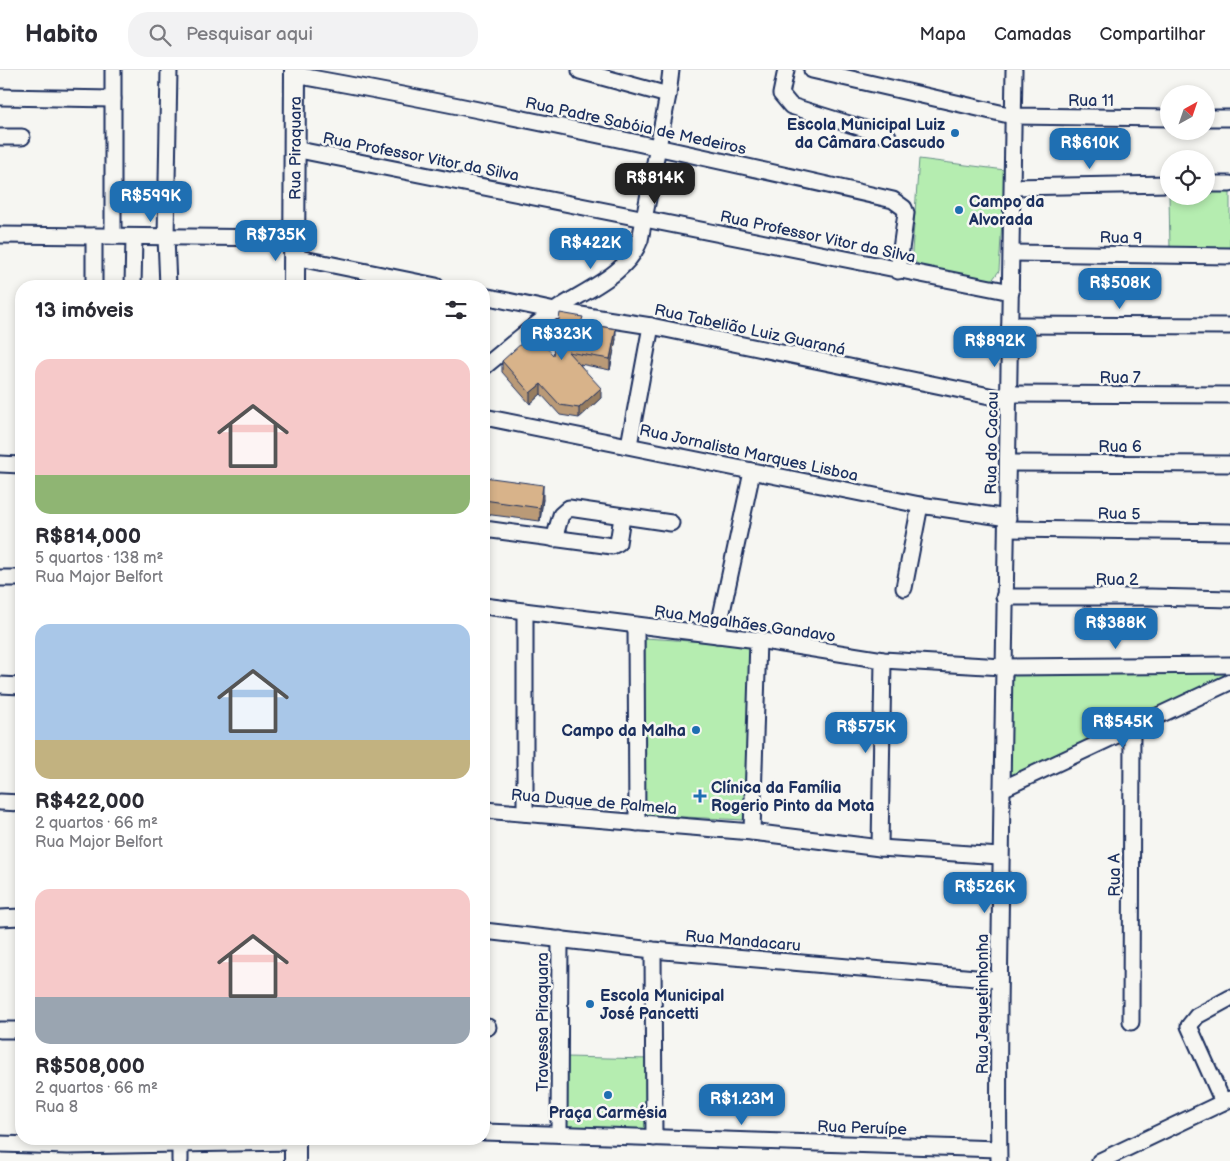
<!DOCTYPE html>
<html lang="pt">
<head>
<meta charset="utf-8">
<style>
	:root { --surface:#fff; --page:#f2f2f3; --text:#2b2b33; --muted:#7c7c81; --line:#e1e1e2; --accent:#1f6fb2 }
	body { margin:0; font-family:"Balsamiq Sans",sans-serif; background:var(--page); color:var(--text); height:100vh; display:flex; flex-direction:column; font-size:19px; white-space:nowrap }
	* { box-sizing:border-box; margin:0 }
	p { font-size:16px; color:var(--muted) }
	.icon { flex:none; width:28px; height:28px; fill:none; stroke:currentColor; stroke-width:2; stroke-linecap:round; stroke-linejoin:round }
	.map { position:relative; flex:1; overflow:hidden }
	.sheet { position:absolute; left:15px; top:210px; width:475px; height:865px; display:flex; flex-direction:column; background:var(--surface); border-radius:20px; box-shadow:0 2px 8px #0003 }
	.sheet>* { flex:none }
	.needle { width:32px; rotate:40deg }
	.controls { position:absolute; left:1160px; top:15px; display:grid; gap:10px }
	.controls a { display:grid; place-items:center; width:55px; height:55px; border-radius:50%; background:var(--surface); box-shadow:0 2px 8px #0003; font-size:25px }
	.price { position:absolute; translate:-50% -42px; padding:0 11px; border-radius:10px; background:var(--accent); color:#fff; font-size:16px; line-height:32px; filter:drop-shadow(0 1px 2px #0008) }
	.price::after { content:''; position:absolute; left:50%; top:30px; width:15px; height:11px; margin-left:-8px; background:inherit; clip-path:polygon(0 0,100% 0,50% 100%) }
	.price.active { background:#222; color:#fff }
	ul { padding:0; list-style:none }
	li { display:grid; align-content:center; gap:10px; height:265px; padding:0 20px }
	li span { display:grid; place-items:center; height:155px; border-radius:15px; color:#555 }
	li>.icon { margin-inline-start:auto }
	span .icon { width:90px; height:90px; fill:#fffc; stroke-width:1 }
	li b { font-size:21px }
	h2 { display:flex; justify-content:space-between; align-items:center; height:60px; padding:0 20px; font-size:21px }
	header { display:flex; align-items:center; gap:30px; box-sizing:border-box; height:70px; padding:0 25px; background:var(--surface); border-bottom:1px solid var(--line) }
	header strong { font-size:24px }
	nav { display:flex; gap:28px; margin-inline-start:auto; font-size:18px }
	.search { width:350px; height:45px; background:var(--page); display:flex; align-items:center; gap:12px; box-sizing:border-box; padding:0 18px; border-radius:20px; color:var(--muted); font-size:19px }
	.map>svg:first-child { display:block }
	.green { fill:#b5edb0; stroke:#688e87 }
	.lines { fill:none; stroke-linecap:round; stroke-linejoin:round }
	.minor-casing { stroke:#1b2f5e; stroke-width:19 }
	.major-casing { stroke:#1b2f5e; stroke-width:24 }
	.minor { stroke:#f6f6f2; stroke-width:15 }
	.major { stroke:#f6f6f2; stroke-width:20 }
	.wall { fill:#ba9a77; stroke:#1b2f5e }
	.shaded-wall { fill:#977d61; stroke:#1b2f5e }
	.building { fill:#d8b38a; stroke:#1b2f5e }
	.poi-dot { fill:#1f6fb2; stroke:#f6f6f2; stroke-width:2 }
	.labels { text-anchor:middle; stroke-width:5; stroke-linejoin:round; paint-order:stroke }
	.street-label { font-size:16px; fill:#1b2f5e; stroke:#f6f6f2 }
	.poi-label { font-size:16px; font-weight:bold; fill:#1b2f5e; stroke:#f6f6f2; text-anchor:start }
</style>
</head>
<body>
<header>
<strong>Habito</strong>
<div class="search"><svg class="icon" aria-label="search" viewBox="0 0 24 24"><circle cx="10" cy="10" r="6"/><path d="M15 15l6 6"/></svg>Pesquisar aqui</div>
<nav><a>Mapa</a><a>Camadas</a><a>Compartilhar</a></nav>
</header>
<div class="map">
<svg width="1230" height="1091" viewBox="0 0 1230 1091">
	<rect width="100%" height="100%" fill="#f6f6f2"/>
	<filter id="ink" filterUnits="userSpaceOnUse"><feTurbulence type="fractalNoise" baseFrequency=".02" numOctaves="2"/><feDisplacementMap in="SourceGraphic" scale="10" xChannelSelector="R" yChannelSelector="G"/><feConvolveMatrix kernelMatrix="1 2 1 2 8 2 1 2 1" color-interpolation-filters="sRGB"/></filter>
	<g filter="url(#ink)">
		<g class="green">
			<polygon points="919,89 1005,100 999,201 993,209 984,214 927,199 915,192 912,181"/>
			<polygon points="1206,121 1230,121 1230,180 1170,179 1169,126 1206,126"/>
			<polygon points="645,568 751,575 745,750 644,745"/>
			<polygon points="1226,599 1230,603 1230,608 1010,709 1006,600"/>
			<polygon points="567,987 649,989 650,1063 567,1060"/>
		</g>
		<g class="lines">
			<defs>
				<g id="minor">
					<polyline points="786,0 781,24 791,36 888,66"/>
					<polyline points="812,0 1013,46 1169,48"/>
					<polyline points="580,1 668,25 671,0"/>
					<path d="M295 5C495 41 694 84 893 130L904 138 906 143 898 201"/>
					<polyline points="0,27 113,29"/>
					<polyline points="1206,48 1230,48"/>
					<polyline points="0,67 22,67"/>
					<polyline points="294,79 1011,222"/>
					<polyline points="1206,114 1230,114"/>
					<polyline points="1013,117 1169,114"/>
					<polyline points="0,165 294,168"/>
					<polyline points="94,166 94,216"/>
					<polyline points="113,166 113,0"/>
					<polyline points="1012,183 1230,186"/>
					<polyline points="294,187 436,216"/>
					<polyline points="133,216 134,167"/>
					<polyline points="168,216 166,167 169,0"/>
					<polyline points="484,226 555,241 651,256 1009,330"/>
					<polyline points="1010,255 1230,256"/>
					<path d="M484 297C508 278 531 257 556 240 585 220 627 205 640 170L668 25"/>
					<polyline points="1009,324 1230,325"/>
					<polyline points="484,347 920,435 1008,448"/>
					<polyline points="629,375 651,256"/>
					<polyline points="1009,393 1230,394"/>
					<polyline points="0,394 21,395"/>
					<polyline points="484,459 612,476 618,473 622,447"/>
					<polyline points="1007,459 1230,462"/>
					<polyline points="554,469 561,445 569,438 671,453"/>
					<polyline points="0,508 21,508"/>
					<polyline points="904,518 920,435"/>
					<polyline points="1004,527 1151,527 1230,529"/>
					<polyline points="484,536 758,570 883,590 1003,597 1230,595"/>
					<polyline points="525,541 525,743"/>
					<polyline points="636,556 637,753"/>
					<polyline points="717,565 752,402"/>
					<polyline points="0,615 21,616"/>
					<polyline points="1002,719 1230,612"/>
					<polyline points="0,732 21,733"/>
					<polyline points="484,740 752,762 880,778 1000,786"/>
					<polyline points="752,762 758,570"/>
					<polyline points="880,778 883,590"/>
					<polyline points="0,848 21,847"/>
					<polyline points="484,861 653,880 999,910"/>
					<polyline points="653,880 654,1068"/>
					<polyline points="1131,952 1132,658"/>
					<polyline points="484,957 488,957"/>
					<polyline points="0,960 21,960"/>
					<polyline points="1223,1032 1189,956 1197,946 1230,928"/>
					<polyline points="484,1062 998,1079"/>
					<polyline points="559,1064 560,869"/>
					<polyline points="0,1074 68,1076 295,1072"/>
					<polyline points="180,1091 180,1073"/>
					<path d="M999 1091C997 967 1001 842 1002 718 1005 479 1011 239 1014 0"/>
					<polyline points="1100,1091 1230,1029"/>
				</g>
				<g id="major">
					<path id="s1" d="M294 216 295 0"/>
					<polyline points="295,1069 295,1091"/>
				</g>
			</defs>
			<use href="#minor" class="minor-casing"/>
			<use href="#major" class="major-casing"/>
			<use href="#minor" class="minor"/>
			<use href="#major" class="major"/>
		</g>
		<g class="wall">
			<polygon points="583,253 616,269 610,300 580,294 601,328 579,348 560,345 541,324 530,334 502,302 502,291 553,285"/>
			<polygon points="484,407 543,429 540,451 484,444"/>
		</g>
		<g class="shaded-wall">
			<polygon points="616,259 616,269 610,300 610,289"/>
			<polygon points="541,314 541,324 530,334 530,323"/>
			<polygon points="601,318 601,328 579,348 579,338"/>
			<polygon points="543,415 543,429 540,451 540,438"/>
		</g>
		<g class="building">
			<polygon points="560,243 583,247 581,253 616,259 610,289 568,282 601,318 579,338 560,335 541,314 530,323 502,291 533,263 553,285"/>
			<polygon points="484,407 543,415 540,438 484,430"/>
		</g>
	</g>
	<g class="poi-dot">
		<circle cx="955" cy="63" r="5"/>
		<circle cx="959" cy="140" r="5"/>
		<circle cx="696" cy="660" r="5"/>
		<path d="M697.5 718.5h5v5h5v5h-5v5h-5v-5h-5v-5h5z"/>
		<circle cx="590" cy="934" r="5"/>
		<circle cx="608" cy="1025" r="5"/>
	</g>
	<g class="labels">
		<g class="street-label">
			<text x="1091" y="36">Rua 11</text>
			<text transform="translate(636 55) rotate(12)" y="6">Rua Padre Sabóia de Medeiros</text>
			<text dy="6" stroke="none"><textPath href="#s1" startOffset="138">Rua Piraquara</textPath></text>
			<text transform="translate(421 86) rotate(11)" y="6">Rua Professor Vitor da Silva</text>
			<text transform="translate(818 166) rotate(12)" y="6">Rua Professor Vitor da Silva</text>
			<text transform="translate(1121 167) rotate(1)" y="6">Rua 9</text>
			<text transform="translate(750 259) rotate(12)" y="6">Rua Tabelião Luiz Guaraná</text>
			<text x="1120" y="313">Rua 7</text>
			<text transform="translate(991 373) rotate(-89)" y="6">Rua do Cacau</text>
			<text x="1120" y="382">Rua 6</text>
			<text transform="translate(749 382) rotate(12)" y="6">Rua Jornalista Marques Lisboa</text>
			<text transform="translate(1119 443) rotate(1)" y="6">Rua 5</text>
			<text x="1117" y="515">Rua 2</text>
			<text transform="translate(745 553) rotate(8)" y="6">Rua Magalhães Gandavo</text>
			<text transform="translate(594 731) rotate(5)" y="6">Rua Duque de Palmela</text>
			<text transform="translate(1114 805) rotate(-90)" y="6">Rua A</text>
			<text transform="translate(743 870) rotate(5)" y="6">Rua Mandacaru</text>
			<text transform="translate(982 934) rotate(-90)" y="6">Rua Jequetinhonha</text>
			<text transform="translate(542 952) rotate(-90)" y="6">Travessa Piraquara</text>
			<text transform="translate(862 1057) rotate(2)" y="6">Rua Peruípe</text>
		</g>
		<g class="poi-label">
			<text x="945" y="60" text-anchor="end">Escola Municipal Luiz<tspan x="945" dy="18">da Câmara Cascudo</tspan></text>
			<text x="969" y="137">Campo da<tspan x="969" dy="18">Alvorada</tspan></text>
			<text x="686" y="666" text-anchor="end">Campo da Malha</text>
			<text x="711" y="723">Clínica da Família<tspan x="711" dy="18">Rogerio Pinto da Mota</tspan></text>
			<text x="600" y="931">Escola Municipal<tspan x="600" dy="18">José Pancetti</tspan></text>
			<text x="608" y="1048" text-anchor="middle">Praça Carmésia</text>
		</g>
	</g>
</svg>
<div class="controls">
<a><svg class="needle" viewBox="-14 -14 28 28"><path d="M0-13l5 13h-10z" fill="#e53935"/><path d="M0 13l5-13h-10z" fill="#7c7c81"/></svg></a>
<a><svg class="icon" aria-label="locate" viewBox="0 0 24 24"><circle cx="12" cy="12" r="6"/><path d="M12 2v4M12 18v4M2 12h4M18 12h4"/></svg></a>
</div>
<b class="price" style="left:1090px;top:100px">R$610K</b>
<b class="price active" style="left:655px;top:135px">R$814K</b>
<b class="price" style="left:151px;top:153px">R$599K</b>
<b class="price" style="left:276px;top:192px">R$735K</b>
<b class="price" style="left:591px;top:200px">R$422K</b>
<b class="price" style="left:1120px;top:240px">R$508K</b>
<b class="price" style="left:562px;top:291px">R$323K</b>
<b class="price" style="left:995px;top:298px">R$892K</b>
<b class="price" style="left:1116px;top:580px">R$388K</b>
<b class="price" style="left:1123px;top:679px">R$545K</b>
<b class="price" style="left:866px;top:684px">R$575K</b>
<b class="price" style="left:985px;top:844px">R$526K</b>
<b class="price" style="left:742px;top:1056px">R$1.23M</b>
<section class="sheet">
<h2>13 imóveis<svg class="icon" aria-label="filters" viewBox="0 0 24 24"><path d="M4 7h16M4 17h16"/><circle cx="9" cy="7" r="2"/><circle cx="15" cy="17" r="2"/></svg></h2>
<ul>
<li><span style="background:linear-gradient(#f6c9c9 75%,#8fb573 0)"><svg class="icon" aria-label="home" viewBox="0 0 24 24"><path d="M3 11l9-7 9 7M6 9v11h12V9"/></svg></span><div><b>R$814,000</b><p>5 quartos · 138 m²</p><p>Rua Major Belfort</p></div></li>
<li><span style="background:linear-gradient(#a9c7e8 75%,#c2b280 0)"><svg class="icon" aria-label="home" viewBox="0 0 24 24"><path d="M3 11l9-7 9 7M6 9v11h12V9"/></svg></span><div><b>R$422,000</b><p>2 quartos · 66 m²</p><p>Rua Major Belfort</p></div></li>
<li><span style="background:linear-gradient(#f6c9c9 70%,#9aa5b1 0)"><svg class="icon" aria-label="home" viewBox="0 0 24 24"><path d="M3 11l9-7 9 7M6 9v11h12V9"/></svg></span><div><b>R$508,000</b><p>2 quartos · 66 m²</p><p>Rua 8</p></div></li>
</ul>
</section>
</div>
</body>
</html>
